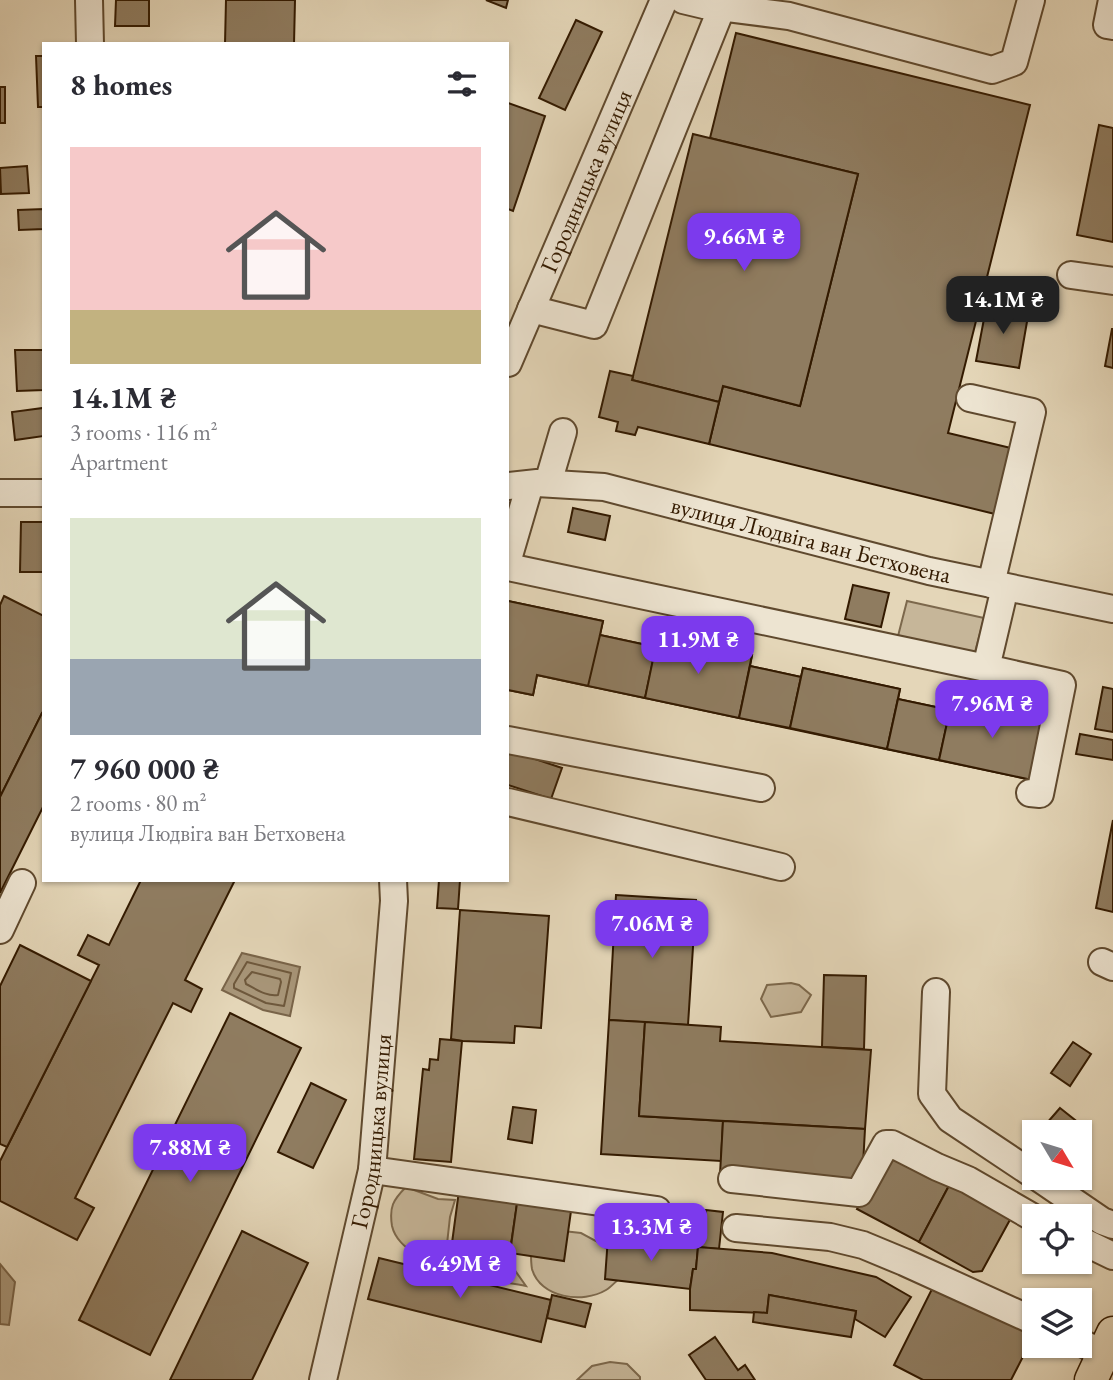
<!DOCTYPE html>
<html lang="en">
<head>
<meta charset="utf-8">
<style>
	:root { --surface:#fff; --page:#f2f2f3; --text:#2b2b33; --muted:#7c7c81; --accent:#7c3aed }
	body { margin:0; font-family:"EB Garamond",serif; background:var(--page); color:var(--text); height:100vh; display:flex; flex-direction:column; font-size:26px; white-space:nowrap }
	* { box-sizing:border-box; margin:0 }
	p { font-size:23px; color:var(--muted) }
	.icon { flex:none; width:38px; height:38px; fill:none; stroke:currentColor; stroke-width:2; stroke-linecap:round; stroke-linejoin:round }
	.map { position:relative; flex:1; overflow:hidden }
	.drawer { position:absolute; left:42px; top:42px; width:467px; height:840px; display:flex; flex-direction:column; background:var(--surface); border-radius:0px; box-shadow:0 2px 5px #0004 }
	.drawer>* { flex:none }
	.needle { width:46px; rotate:128deg }
	.controls { position:absolute; left:1022px; top:1120px; display:grid; gap:14px }
	.controls a { display:grid; place-items:center; width:70px; height:70px; border-radius:0px; background:var(--surface); box-shadow:0 2px 5px #0004; font-size:35px }
	.price { position:absolute; translate:-50% -60px; padding:0 16px; border-radius:14px; background:var(--accent); color:#fff; font-size:23px; line-height:46px; filter:drop-shadow(0 2px 4px #0008) }
	.price::after { content:''; position:absolute; left:50%; top:42px; width:21px; height:16px; margin-left:-10px; background:inherit; clip-path:polygon(0 0,100% 0,50% 100%) }
	.price.active { background:#222; color:#fff }
	ul { padding:0; list-style:none }
	li { display:grid; align-content:center; gap:14px; height:371px; padding:0 28px }
	li span { display:grid; place-items:center; height:217px; border-radius:0px; color:#555 }
	li>.icon { margin-inline-start:auto }
	span .icon { width:126px; height:126px; fill:#fffc; stroke-width:1 }
	li b { font-size:30px }
	h2 { display:flex; justify-content:space-between; align-items:center; height:84px; padding:0 28px; font-size:30px }
	.map>svg:first-child { display:block }
	.green { fill:#c6b699; stroke:#7c684c; stroke-width:2 }
	.water { fill:#a89679; stroke:#796449; stroke-width:2 }
	.lines { fill:none; stroke-linecap:round; stroke-linejoin:round }
	.shore { stroke:#6e583c; stroke-width:2 }
	.building { fill:#8f7c60; stroke:#331a00; stroke-width:2 }
	.minor-casing { stroke:#5f492e; stroke-width:30 }
	.major-casing { stroke:#331a00; stroke-width:35 }
	.minor { stroke:#ede4d1; stroke-width:26 }
	.major { stroke:#e4d6b8; stroke-width:32 }
	.labels { text-anchor:middle; stroke-width:7; stroke-linejoin:round; paint-order:stroke }
	.street-label { font-size:24px; fill:#331a00; stroke:#ede4d1 }
</style>
</head>
<body>
<div class="map">
<svg width="1113" height="1380" viewBox="0 0 1113 1380">
	<rect width="100%" height="100%" fill="#e4d6b8"/>
	<filter id="stains"><feTurbulence type="fractalNoise" baseFrequency=".00286" numOctaves="4"/><feColorMatrix values="0 0 0 0 .2 0 0 0 0 .09 0 0 0 0 .02 0 0 0 .5 -.17"/></filter>
	<radialGradient id="worn" r=".72"><stop offset=".6" stop-color="#630" stop-opacity="0"/><stop offset="1" stop-color="#630" stop-opacity=".3"/></radialGradient>
	<g class="green">
		<polygon points="907,601 984,618 974,656 897,640"/>
		<polygon points="791,983 799,985 811,995 801,1012 771,1017 761,999 767,985"/>
		<path d="M406 1187 438 1199 455 1200 450 1217 447 1244 509 1262 526 1286C487 1279 449 1278 416 1255 405 1247 395 1239 392 1226 389 1207 393 1200 406 1187Z"/>
		<path d="M563 1231 581 1233 596 1241 610 1251 619 1279C615 1282 611 1287 606 1290 583 1304 540 1298 532 1269 531 1264 531 1257 531 1252Z"/>
		<polygon points="610,1362 627,1364 640,1377 640,1380 577,1380 592,1366"/>
	</g>
	<g class="water">
		<polygon points="242,953 300,967 290,1016 263,1010 222,990"/>
		<polygon points="0,1264 15,1282 9,1325 0,1324"/>
	</g>
	<g class="lines">
		<g class="shore">
			<polygon points="247,962 291,973 284,1006 266,1003 234,988 234,984"/>
			<path d="M252 972 280 979 281 982 278 995C267 997 256 989 246 984L245 980Z"/>
		</g>
	</g>
	<g class="building">
		<polygon points="116,0 149,0 149,26 115,26"/>
		<polygon points="226,0 295,0 294,44 225,44"/>
		<polygon points="486,0 508,0 506,8"/>
		<polygon points="576,20 602,32 565,110 539,98"/>
		<polygon points="736,33 1030,105 948,433 1015,449 999,515 709,444 723,386 800,406 858,174 710,138"/>
		<polygon points="36,56 44,56 44,107 38,107"/>
		<rect x="0" y="87" width="5" height="36"/>
		<polygon points="508,103 545,116 513,211 508,209"/>
		<polygon points="1099,125 1113,128 1113,242 1077,235"/>
		<polygon points="693,134 858,174 800,406 723,386 719,402 632,380"/>
		<polygon points="27,166 29,193 1,194 0,168"/>
		<polygon points="44,209 44,229 19,230 18,210"/>
		<polygon points="987,303 1029,310 1019,368 976,361"/>
		<polygon points="1112,329 1113,329 1113,368 1105,366"/>
		<polygon points="15,350 44,350 44,390 17,391"/>
		<polygon points="610,371 633,376 632,380 719,402 709,444 638,427 635,435 616,431 618,422 599,417"/>
		<polygon points="43,408 44,436 15,440 12,412"/>
		<polygon points="573,508 610,516 605,540 568,532"/>
		<polygon points="21,522 44,522 44,572 20,572"/>
		<polygon points="853,585 889,593 881,627 845,619"/>
		<polygon points="4,596 44,616 44,714 42,713 0,797 0,605"/>
		<polygon points="508,601 603,621 588,686 537,675 533,695 508,690"/>
		<polygon points="508,601 603,621 600,635 656,647 658,635 752,655 750,666 801,677 803,668 900,689 898,699 950,710 952,700 1045,720 1032,780 537,675 533,695 508,690"/>
		<polygon points="600,635 656,647 645,698 588,686"/>
		<polygon points="658,635 752,655 739,718 645,698"/>
		<polygon points="750,666 801,677 790,728 739,718"/>
		<polygon points="803,668 900,689 887,749 790,728"/>
		<polygon points="1103,687 1113,689 1113,732 1095,729"/>
		<polygon points="898,699 950,710 939,760 887,749"/>
		<polygon points="952,700 1045,720 1032,780 939,760"/>
		<polygon points="42,713 44,714 44,805 0,893 0,797"/>
		<polygon points="1080,734 1113,740 1113,760 1076,754"/>
		<polygon points="508,750 562,768 551,799 508,785"/>
		<polygon points="1113,820 1113,912 1096,908"/>
		<polygon points="141,880 235,880 185,980 202,989 191,1012 173,1003 75,1198 94,1208 77,1240 0,1201 0,1161 99,965 78,955 88,935 109,945"/>
		<polygon points="439,880 460,880 458,909 437,908"/>
		<polygon points="616,895 696,900 688,1025 609,1020"/>
		<polygon points="460,910 549,916 541,1028 515,1026 514,1043 462,1041 451,1039"/>
		<polygon points="20,945 91,981 7,1147 0,1144 0,986"/>
		<polygon points="824,975 866,976 864,1049 822,1047"/>
		<polygon points="230,1013 301,1048 150,1355 79,1320"/>
		<polygon points="609,1020 645,1022 639,1116 723,1121 721,1161 601,1154"/>
		<polygon points="645,1022 721,1027 720,1041 871,1050 865,1129 639,1116"/>
		<polygon points="440,1039 462,1041 451,1162 414,1159 423,1069 429,1070 430,1059 438,1060"/>
		<polygon points="1073,1042 1091,1054 1070,1086 1051,1073"/>
		<polygon points="311,1083 346,1100 313,1168 278,1152"/>
		<polygon points="513,1107 536,1110 532,1143 508,1139"/>
		<polygon points="1060,1108 1080,1124 1073,1132 1042,1132 1040,1131"/>
		<polygon points="723,1121 865,1129 862,1183 720,1174"/>
		<polygon points="890,1147 952,1180 919,1242 857,1209"/>
		<polygon points="952,1180 1012,1216 982,1271 973,1272 919,1242"/>
		<polygon points="460,1183 519,1191 510,1251 452,1243"/>
		<polygon points="517,1203 571,1211 564,1261 510,1253"/>
		<polygon points="706,1210 723,1212 719,1249 696,1247 698,1231 704,1232"/>
		<polygon points="242,1231 308,1263 252,1380 170,1380"/>
		<polygon points="608,1237 698,1247 696,1269 693,1269 690,1289 605,1279"/>
		<polygon points="698,1247 772,1253 876,1277 911,1297 885,1337 855,1319 856,1311 769,1295 767,1313 690,1310 690,1289 693,1269 696,1269"/>
		<polygon points="379,1258 551,1300 541,1342 368,1299"/>
		<polygon points="936,1281 1034,1331 1034,1335 1011,1380 923,1380 894,1365"/>
		<polygon points="552,1295 591,1304 585,1327 547,1318"/>
		<polygon points="769,1295 856,1311 851,1337 753,1322 754,1312 767,1313"/>
		<polygon points="715,1337 738,1370 745,1365 755,1380 706,1380 689,1355"/>
	</g>
	<g class="lines">
		<defs>
			<g id="minor">
				<polyline points="89,0 90,44"/>
				<polyline points="683,0 704,5 789,16 992,70 1014,62 1031,0"/>
				<polyline points="1112,0 1107,25 1113,26"/>
				<polyline points="1071,275 1113,281"/>
				<polyline points="531,309 594,325 722,7"/>
				<path id="s1" d="M508 363 664 0"/>
				<polyline points="970,398 1032,412 991,584"/>
				<polyline points="548,483 563,432"/>
				<path id="s2" d="M508 486 537 483 604 487 929 571 1113 609"/>
				<polyline points="0,493 44,493"/>
				<polyline points="508,559 530,484"/>
				<polyline points="508,567 986,668"/>
				<polyline points="1002,600 986,668 1062,685 1040,794 1030,793"/>
				<polyline points="508,740 761,788"/>
				<polyline points="508,802 781,867"/>
				<polyline points="0,930 22,883"/>
				<polyline points="1102,962 1113,967"/>
				<polyline points="936,992 932,1094 950,1119 1034,1175"/>
				<polyline points="372,1170 657,1210"/>
				<polyline points="1039,1178 1102,1221 1113,1225"/>
				<polyline points="732,1179 859,1193 886,1144 892,1144 937,1167 968,1180 1034,1218"/>
				<polyline points="736,1228 830,1237 863,1245 904,1262 1034,1321"/>
				<polyline points="1080,1240 1113,1256"/>
				<polyline points="1080,1342 1103,1354"/>
				<path id="s3" d="M323 1380 372 1170 394 901 393 880"/>
			</g>
			<polyline id="major" points="1091,1380 1113,1333"/>
		</defs>
		<use href="#minor" class="minor-casing"/>
		<use href="#major" class="major-casing"/>
		<use href="#minor" class="minor"/>
		<use href="#major" class="major"/>
	</g>
	<g class="labels">
		<g class="street-label">
			<text dy="8" stroke="none"><textPath href="#s1" startOffset="198">Городницька вулиця</textPath></text>
			<text dy="8" stroke="none"><textPath href="#s2" startOffset="310">вулиця Людвіга ван Бетховена</textPath></text>
			<text dy="8" stroke="none"><textPath href="#s3" startOffset="254">Городницька вулиця</textPath></text>
		</g>
	</g>
	<rect width="100%" height="100%" filter="url(#stains)"/>
	<rect width="100%" height="100%" fill="url(#worn)"/>
</svg>
<div class="controls">
<a><svg class="needle" viewBox="-14 -14 28 28"><path d="M0-13l5 13h-10z" fill="#e53935"/><path d="M0 13l5-13h-10z" fill="#7c7c81"/></svg></a>
<a><svg class="icon" aria-label="locate" viewBox="0 0 24 24"><circle cx="12" cy="12" r="6"/><path d="M12 2v4M12 18v4M2 12h4M18 12h4"/></svg></a>
<a><svg class="icon" aria-label="layers" viewBox="0 0 24 24"><path d="M12 4l9 5-9 5-9-5zM3 14l9 5 9-5"/></svg></a>
</div>
<b class="price" style="left:744px;top:273px">9.66M ₴</b>
<b class="price active" style="left:1003px;top:336px">14.1M ₴</b>
<b class="price" style="left:698px;top:676px">11.9M ₴</b>
<b class="price" style="left:992px;top:740px">7.96M ₴</b>
<b class="price" style="left:652px;top:960px">7.06M ₴</b>
<b class="price" style="left:190px;top:1184px">7.88M ₴</b>
<b class="price" style="left:651px;top:1263px">13.3M ₴</b>
<b class="price" style="left:460px;top:1300px">6.49M ₴</b>
<section class="drawer">
<h2>8 homes<svg class="icon" aria-label="filters" viewBox="0 0 24 24"><path d="M4 7h16M4 17h16"/><circle cx="9" cy="7" r="2"/><circle cx="15" cy="17" r="2"/></svg></h2>
<ul>
<li><span style="background:linear-gradient(#f6c9c9 75%,#c2b280 0)"><svg class="icon" aria-label="home" viewBox="0 0 24 24"><path d="M3 11l9-7 9 7M6 9v11h12V9"/></svg></span><div><b>14.1M ₴</b><p>3 rooms · 116 m²</p><p>Apartment</p></div></li>
<li><span style="background:linear-gradient(#dfe7d0 65%,#9aa5b1 0)"><svg class="icon" aria-label="home" viewBox="0 0 24 24"><path d="M3 11l9-7 9 7M6 9v11h12V9"/></svg></span><div><b>7 960 000 ₴</b><p>2 rooms · 80 m²</p><p>вулиця Людвіга ван Бетховена</p></div></li>
</ul>
</section>
</div>
</body>
</html>
